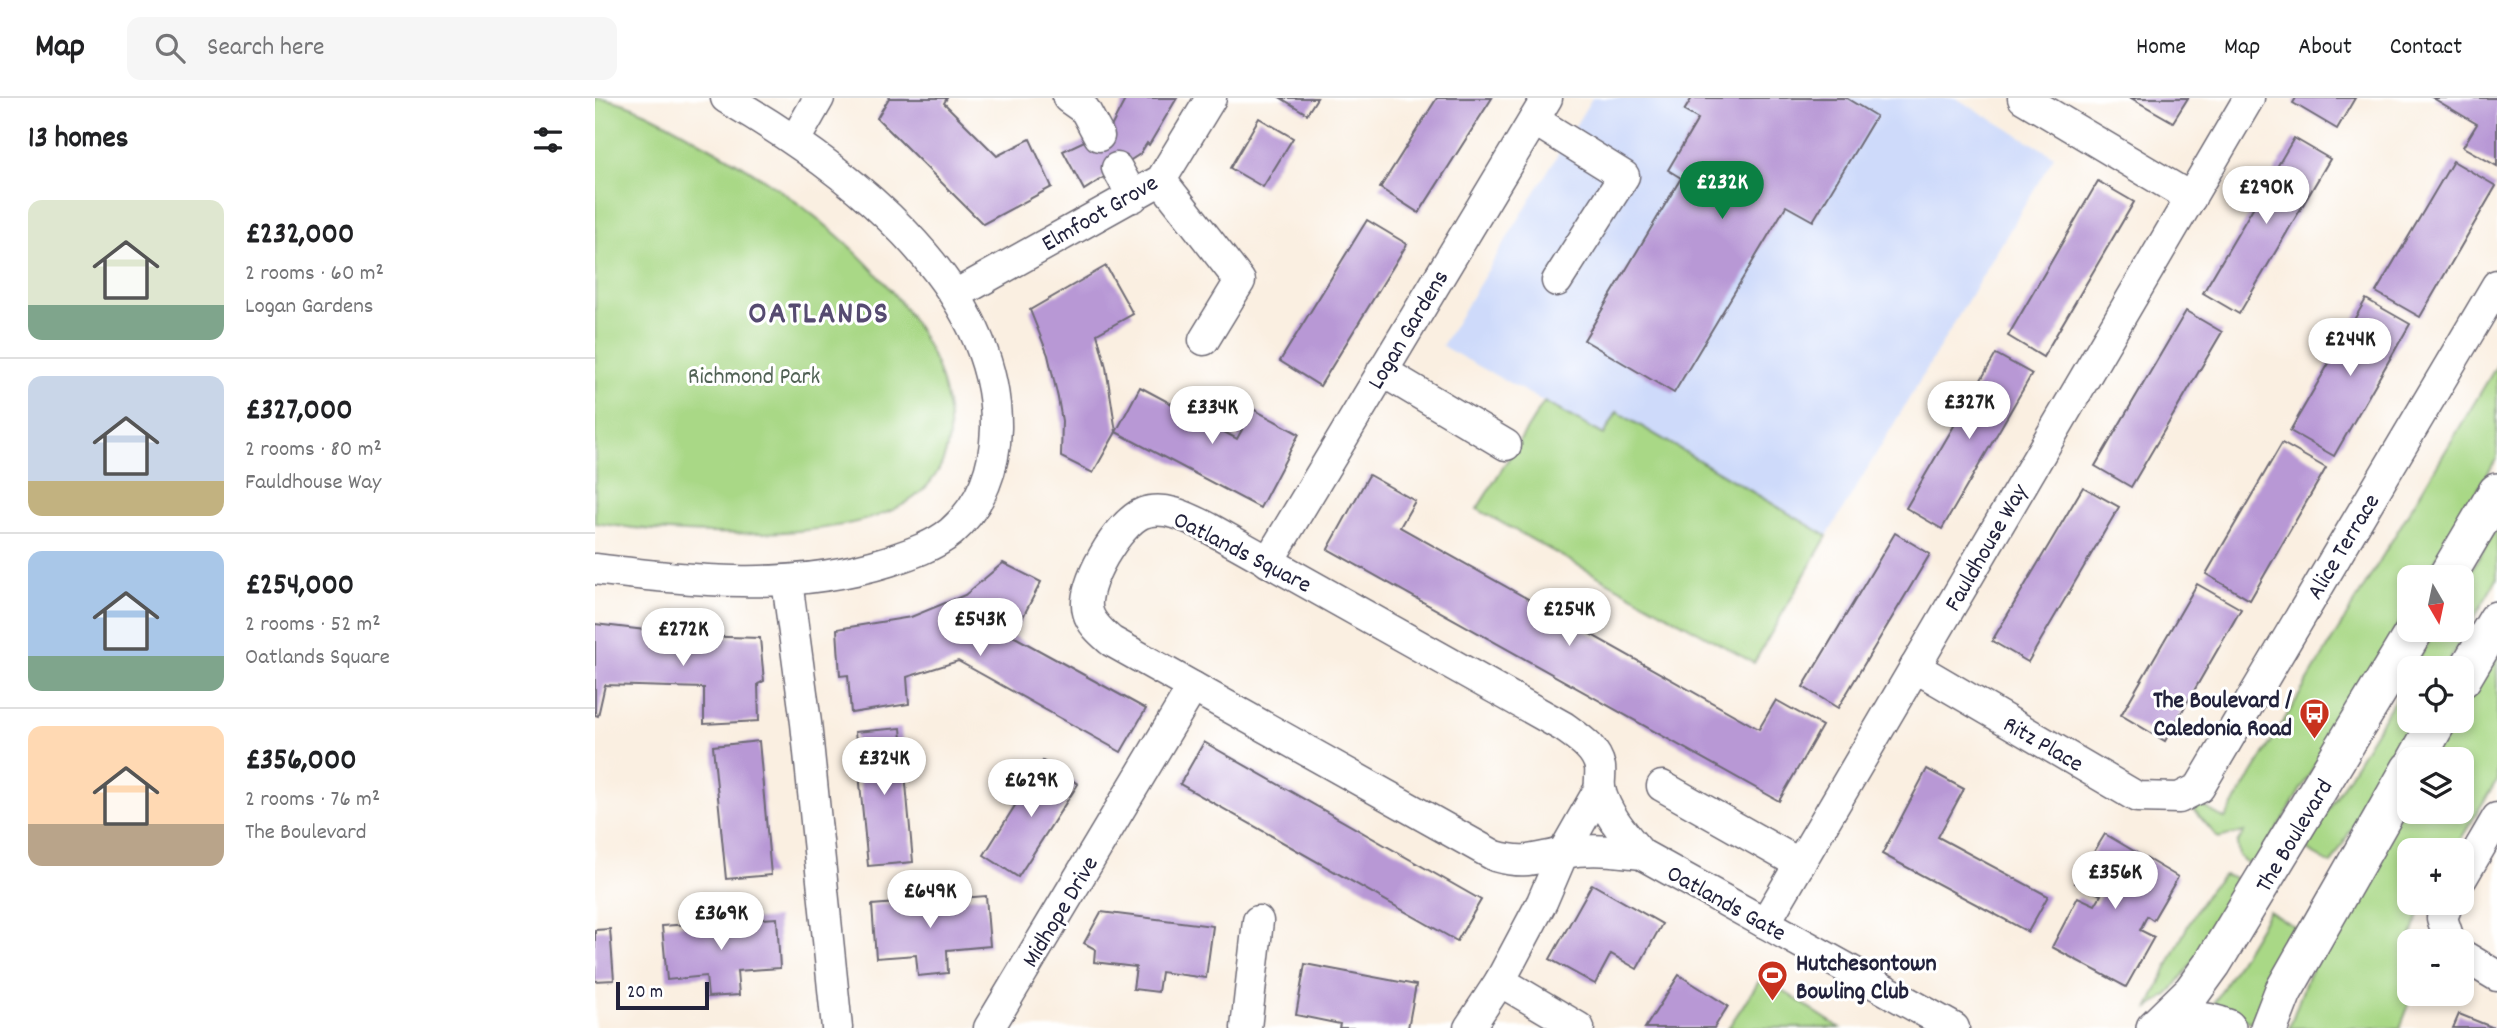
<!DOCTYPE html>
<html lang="en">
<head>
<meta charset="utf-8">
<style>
	:root { --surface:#fff; --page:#f6f6f6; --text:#202124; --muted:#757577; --line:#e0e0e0; --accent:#0b8043 }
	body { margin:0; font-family:Dekko,sans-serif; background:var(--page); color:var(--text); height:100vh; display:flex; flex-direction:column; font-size:26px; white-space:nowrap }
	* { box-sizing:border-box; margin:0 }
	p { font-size:23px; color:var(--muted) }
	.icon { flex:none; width:38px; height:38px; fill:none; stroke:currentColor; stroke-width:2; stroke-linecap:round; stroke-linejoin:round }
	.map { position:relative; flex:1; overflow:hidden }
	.side { display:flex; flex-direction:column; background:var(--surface); width:595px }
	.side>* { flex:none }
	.needle { width:46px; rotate:171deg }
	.tools { position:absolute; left:1802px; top:467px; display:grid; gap:14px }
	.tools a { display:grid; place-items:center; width:77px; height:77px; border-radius:14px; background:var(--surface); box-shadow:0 4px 10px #0003; font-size:35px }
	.scale { position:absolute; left:21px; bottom:18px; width:93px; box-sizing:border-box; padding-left:7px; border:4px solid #22223b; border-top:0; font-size:19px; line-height:24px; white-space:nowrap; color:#22223b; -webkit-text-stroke:5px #fff; paint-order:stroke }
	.price { position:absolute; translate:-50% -60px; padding:0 16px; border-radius:24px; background:#fff; color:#222; font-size:23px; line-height:46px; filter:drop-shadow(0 2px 4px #0008) }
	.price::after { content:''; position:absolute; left:50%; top:42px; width:21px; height:16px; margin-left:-10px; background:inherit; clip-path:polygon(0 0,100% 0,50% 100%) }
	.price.active { background:var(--accent); color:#fff }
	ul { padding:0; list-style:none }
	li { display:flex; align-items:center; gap:21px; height:175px; padding:0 28px }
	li+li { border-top:2px solid var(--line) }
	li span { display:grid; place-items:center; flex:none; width:196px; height:140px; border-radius:14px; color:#555 }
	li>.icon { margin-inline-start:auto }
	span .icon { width:84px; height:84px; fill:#fffc; stroke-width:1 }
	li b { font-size:30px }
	h2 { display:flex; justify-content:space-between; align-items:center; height:84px; padding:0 28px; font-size:30px }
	header { display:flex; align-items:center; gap:42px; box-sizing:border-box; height:98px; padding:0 35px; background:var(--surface); border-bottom:2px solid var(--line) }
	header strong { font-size:33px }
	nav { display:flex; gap:38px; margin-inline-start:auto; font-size:24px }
	.search { width:490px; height:63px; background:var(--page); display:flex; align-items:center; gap:18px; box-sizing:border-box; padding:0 24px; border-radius:14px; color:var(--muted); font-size:26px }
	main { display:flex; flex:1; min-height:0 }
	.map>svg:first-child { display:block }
	.built { fill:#cedafa }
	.green { fill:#a9d886; stroke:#667d60; stroke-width:2 }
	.building { fill:#b898d5 }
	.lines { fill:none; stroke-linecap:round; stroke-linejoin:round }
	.minor-casing { stroke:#6e6a75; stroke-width:33 }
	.major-casing { stroke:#6e6a75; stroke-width:40 }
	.minor { stroke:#fff; stroke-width:30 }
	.major { stroke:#fff; stroke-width:37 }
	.labels { text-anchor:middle; stroke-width:6; stroke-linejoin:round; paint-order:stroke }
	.street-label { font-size:24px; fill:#22223b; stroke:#fff }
	.park-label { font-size:24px; fill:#516255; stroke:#fff }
	.poi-label { font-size:24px; font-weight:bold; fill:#22223b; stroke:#fff; text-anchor:end }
	.district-label { font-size:32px; font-weight:bold; letter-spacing:2px; fill:#564b71; stroke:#fff }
</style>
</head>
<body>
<header>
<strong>Map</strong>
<div class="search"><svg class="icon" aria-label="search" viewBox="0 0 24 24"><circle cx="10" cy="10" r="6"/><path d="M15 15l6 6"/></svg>Search here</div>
<nav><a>Home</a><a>Map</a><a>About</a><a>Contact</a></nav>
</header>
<main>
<section class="side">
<h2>13 homes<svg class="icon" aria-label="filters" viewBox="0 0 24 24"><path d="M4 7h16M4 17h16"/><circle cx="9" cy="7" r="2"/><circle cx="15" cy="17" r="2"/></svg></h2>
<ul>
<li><span style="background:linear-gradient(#dfe7d0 75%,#7fa58c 0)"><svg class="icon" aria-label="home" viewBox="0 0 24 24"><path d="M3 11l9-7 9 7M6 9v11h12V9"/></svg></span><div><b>£232,000</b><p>2 rooms · 60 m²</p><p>Logan Gardens</p></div></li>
<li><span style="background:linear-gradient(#c9d6e8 75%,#c2b280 0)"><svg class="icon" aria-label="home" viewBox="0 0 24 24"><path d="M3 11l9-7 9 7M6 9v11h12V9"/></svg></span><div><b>£327,000</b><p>2 rooms · 80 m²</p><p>Fauldhouse Way</p></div></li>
<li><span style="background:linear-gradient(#a9c7e8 75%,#7fa58c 0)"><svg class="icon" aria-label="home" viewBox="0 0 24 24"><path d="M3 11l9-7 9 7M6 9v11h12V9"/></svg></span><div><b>£254,000</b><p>2 rooms · 52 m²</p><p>Oatlands Square</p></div></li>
<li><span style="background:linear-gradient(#ffd9b3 70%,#b9a48a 0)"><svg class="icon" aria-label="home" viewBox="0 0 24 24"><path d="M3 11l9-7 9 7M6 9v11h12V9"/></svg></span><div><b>£356,000</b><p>2 rooms · 76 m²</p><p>The Boulevard</p></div></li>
</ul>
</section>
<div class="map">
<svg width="1902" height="930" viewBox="0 0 1902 930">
	<rect width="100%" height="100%" fill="#fff"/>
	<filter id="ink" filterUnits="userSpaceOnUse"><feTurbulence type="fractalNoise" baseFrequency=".0143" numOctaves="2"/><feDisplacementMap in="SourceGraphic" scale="14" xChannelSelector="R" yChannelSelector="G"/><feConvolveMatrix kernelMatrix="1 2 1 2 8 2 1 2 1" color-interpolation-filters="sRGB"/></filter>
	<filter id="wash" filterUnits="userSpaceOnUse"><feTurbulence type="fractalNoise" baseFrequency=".00686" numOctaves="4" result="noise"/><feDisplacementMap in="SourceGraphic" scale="28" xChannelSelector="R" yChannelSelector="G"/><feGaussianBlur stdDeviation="1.57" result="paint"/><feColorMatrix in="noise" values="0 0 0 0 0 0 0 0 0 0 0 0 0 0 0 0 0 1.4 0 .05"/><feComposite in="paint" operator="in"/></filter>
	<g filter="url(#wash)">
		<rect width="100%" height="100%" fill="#faefe1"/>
		<polygon class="built" points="997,0 1361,0 1459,58 1232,438 1022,314 1009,337 847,248"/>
		<g class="green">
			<path d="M0 0C33 0 82 31 111 47 206 98 338 197 353 313 358 348 347 380 317 401 251 448 78 437 0 425Z"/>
			<polygon points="1902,267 1902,360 1830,479 1815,480 1815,506 1664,762 1653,766 1644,758 1642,746 1649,734 1623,740 1599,712 1604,706 1630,721"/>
			<polygon points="949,304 1009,337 1022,314 1232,438 1159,565 882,411"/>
			<polygon points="1902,429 1902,481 1850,570 1818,570 1841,532 1867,532 1867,488"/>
			<polygon points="1902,550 1902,682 1859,752 1815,752 1815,805 1828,805 1810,858 1815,867 1815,896 1818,896 1805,930 1694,930 1713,878 1815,697 1815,714 1867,714 1867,662 1835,661 1858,623 1867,623 1867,608"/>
			<polygon points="1815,576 1815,623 1819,623 1736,766 1710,751"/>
			<path d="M1629 777 1645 782 1648 788 1647 798 1574 896 1554 910C1567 880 1604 794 1629 777Z"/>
			<polygon points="1674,813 1701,830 1657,925 1619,905"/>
			<polygon points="1167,879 1245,930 1133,930"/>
		</g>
		<g id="blocks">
			<g class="building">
				<polygon points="294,0 352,0 349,5 402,58 435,41 457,89 388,126 282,20"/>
				<polygon points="531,0 582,0 554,47 552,45 545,56 489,92 468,53 515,31"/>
				<polygon points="686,0 722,0 712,16"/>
				<polygon points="842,0 897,0 824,115 785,90"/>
				<polygon points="1097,0 1251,0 1281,18 1218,123 1191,108 1079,295 989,242 1086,80 1073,72 1103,21 1089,13"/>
				<polygon points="1536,0 1593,0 1578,24"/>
				<polygon points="1701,0 1760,0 1742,31 1698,5"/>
				<polygon points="1838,0 1902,0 1902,68 1868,49 1882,26"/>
				<polygon points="664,20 698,40 668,89 635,70"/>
				<polygon points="1699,40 1735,61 1644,216 1608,195"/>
				<polygon points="1858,63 1901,88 1825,219 1781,194"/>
				<polygon points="1503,83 1539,104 1448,259 1413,238"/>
				<polygon points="772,122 812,146 725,288 685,263"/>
				<polygon points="511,168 538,216 502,236 511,269 521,334 498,375 466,359 467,323 463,300 453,257 435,212"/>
				<polygon points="1771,201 1815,226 1739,358 1695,333"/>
				<polygon points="1591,213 1627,234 1536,389 1500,368"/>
				<polygon points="1401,256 1437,276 1347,431 1311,410"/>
				<polygon points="545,289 642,341 658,311 704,336 665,410 521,334"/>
				<polygon points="1687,345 1731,370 1655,502 1611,476"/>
				<polygon points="774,377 820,403 805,429 1164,631 1181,602 1227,628 1184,703 733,451"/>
				<polygon points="1488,389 1524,409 1433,564 1397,543"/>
				<polygon points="1300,435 1335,456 1243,610 1208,589"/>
				<polygon points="408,465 446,484 418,538 551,611 526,654 363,563 312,579 314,606 256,615 253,577 245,578 242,531 316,519 370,497"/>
				<polygon points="1602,486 1646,511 1570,643 1526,617"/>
				<polygon points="0,526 100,538 165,540 169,583 163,586 164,623 109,626 109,590 10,587 3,618 0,617"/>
				<polygon points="306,630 318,764 273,768 260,634"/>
				<polygon points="164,643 176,777 131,781 118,648"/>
				<polygon points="609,644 886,802 862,843 585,686"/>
				<polygon points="448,663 483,686 423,779 389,757"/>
				<polygon points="1332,671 1369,691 1343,739 1453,798 1433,834 1287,756"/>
				<polygon points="1510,736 1583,779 1558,822 1552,818 1545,832 1559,839 1531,889 1457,849 1483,799 1500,807 1506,797 1480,785"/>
				<polygon points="997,786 1067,826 1042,871 1016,856 1000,886 955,861"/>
				<polygon points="391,798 395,848 352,852 353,875 323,878 321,857 281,860 277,807"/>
				<polygon points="506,814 618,828 611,880 566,874 563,894 538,891 541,869 499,864 500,851 489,845"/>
				<polygon points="182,820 185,870 142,873 144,897 113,899 111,878 72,882 67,828"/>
				<polygon points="15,831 19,882 0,883 0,832"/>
				<polygon points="710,866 821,887 813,930 744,930 745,926 701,917"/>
				<polygon points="1084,877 1133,908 1119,930 1050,930"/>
				<polygon points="1864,916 1899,930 1858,930"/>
			</g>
		</g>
	</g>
	<g filter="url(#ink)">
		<use href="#blocks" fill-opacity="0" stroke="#6e6a75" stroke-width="2"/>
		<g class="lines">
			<defs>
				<g id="minor">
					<polyline points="473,0 490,12 504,38"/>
					<polyline points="1428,0 1596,100"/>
					<polyline points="939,22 1029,78 962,183"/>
					<polyline points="200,42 224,0"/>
					<polyline points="522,70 538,99"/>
					<polyline points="566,82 645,183 609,242"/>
					<polyline points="360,197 566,82 616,0"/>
					<polyline points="787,273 911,347"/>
					<polyline points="673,464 952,0"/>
					<path d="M0 471C100 483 196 494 294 463 315 456 339 448 356 434 387 407 400 369 401 330 403 183 245 66 131 0"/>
					<polyline points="192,483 211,625 242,930"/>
					<polyline points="1320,569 1542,699 1584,700 1604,690 1902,187"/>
					<polyline points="1067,688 1205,766"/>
					<path d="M1046 756C1030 737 1011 716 1005 691 1004 684 1006 676 1005 669 1001 650 984 640 969 629L614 430C594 420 571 407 548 415 524 424 485 488 493 514 496 526 507 535 516 543L900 758C932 767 940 760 969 755 995 750 1020 753 1046 756L1359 930"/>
					<polyline points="1867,780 1902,720"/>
					<polyline points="1853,805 1847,820 1855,844"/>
					<polyline points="1170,825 1654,0"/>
					<polyline points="1867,857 1902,878"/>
					<polyline points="905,883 984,930"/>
					<polyline points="394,930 598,589"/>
					<polyline points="651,930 663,823"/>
					<polyline points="874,930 905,883 947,804 968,755 1005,690"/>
				</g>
				<g id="major">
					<polyline points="1851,480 1902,394"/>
					<polyline points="1867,581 1902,522"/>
					<polyline points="1821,662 1843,623"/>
					<polyline points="1560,930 1597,894 1618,865 1820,532"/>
					<path d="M1561 930C1588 921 1606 920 1632 930"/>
					<polyline points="1674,930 1688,894 1815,671"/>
				</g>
			</defs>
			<use href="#minor" class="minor-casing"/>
			<use href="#major" class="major-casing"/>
			<use href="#minor" class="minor"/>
			<use href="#major" class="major"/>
		</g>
	</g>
	<defs>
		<symbol id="bus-pin" viewBox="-11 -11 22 30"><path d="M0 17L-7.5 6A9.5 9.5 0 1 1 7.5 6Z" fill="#c8321e" stroke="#fff"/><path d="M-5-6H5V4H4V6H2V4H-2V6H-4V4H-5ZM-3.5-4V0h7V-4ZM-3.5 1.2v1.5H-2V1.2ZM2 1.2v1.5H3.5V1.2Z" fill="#fff"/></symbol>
		<symbol id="stadium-pin" viewBox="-11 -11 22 30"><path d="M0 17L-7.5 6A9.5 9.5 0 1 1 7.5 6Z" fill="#c8321e" stroke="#fff"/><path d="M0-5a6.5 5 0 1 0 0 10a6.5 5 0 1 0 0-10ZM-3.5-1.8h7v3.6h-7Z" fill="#fff"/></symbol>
	</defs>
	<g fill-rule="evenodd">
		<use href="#bus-pin" x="1702" y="598" width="35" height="47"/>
		<use href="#stadium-pin" x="1160" y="860" width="35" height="47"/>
	</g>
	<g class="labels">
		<g class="street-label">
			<text transform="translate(504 114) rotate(-30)" y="8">Elmfoot Grove</text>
			<text transform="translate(812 231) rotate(-59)" y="8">Logan Gardens</text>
			<text transform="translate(1747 448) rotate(-59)" y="8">Alice Terrace</text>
			<text transform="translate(1390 449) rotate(-60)" y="8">Fauldhouse Way</text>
			<text transform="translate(648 453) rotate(27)" y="8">Oatlands Square</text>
			<text transform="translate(1449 645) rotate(30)" y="8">Ritz Place</text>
			<text transform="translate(1698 737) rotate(-59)" y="8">The Boulevard</text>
			<text transform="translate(1132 804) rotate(29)" y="8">Oatlands Gate</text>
			<text transform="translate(464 813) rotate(-59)" y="8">Midhope Drive</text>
		</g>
		<g class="park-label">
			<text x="159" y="285">Richmond Park</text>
		</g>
		<g class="poi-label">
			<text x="1697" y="609">The Boulevard /<tspan x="1697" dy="28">Caledonia Road</tspan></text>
			<text x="1201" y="872" text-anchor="start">Hutchesontown<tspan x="1201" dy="28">Bowling Club</tspan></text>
		</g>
		<g class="district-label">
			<text x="224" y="224">OATLANDS</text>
		</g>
	</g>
</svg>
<div class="tools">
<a><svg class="needle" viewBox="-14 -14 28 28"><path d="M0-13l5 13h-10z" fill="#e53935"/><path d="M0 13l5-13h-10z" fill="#757577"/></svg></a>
<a><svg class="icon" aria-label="locate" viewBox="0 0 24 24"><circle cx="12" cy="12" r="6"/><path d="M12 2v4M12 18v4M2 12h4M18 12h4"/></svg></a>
<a><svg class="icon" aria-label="layers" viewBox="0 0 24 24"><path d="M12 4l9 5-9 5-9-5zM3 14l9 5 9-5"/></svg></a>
<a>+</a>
<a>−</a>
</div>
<div class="scale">20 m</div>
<b class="price active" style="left:1127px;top:123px">£232K</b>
<b class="price" style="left:1671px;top:128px">£290K</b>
<b class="price" style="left:1755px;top:280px">£244K</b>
<b class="price" style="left:1374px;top:343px">£327K</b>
<b class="price" style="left:617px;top:348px">£334K</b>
<b class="price" style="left:974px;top:550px">£254K</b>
<b class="price" style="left:385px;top:560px">£543K</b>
<b class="price" style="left:88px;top:570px">£272K</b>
<b class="price" style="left:289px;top:699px">£324K</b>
<b class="price" style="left:436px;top:721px">£629K</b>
<b class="price" style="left:1520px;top:813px">£356K</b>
<b class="price" style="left:335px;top:832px">£649K</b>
<b class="price" style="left:126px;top:854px">£369K</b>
</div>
</main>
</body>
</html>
